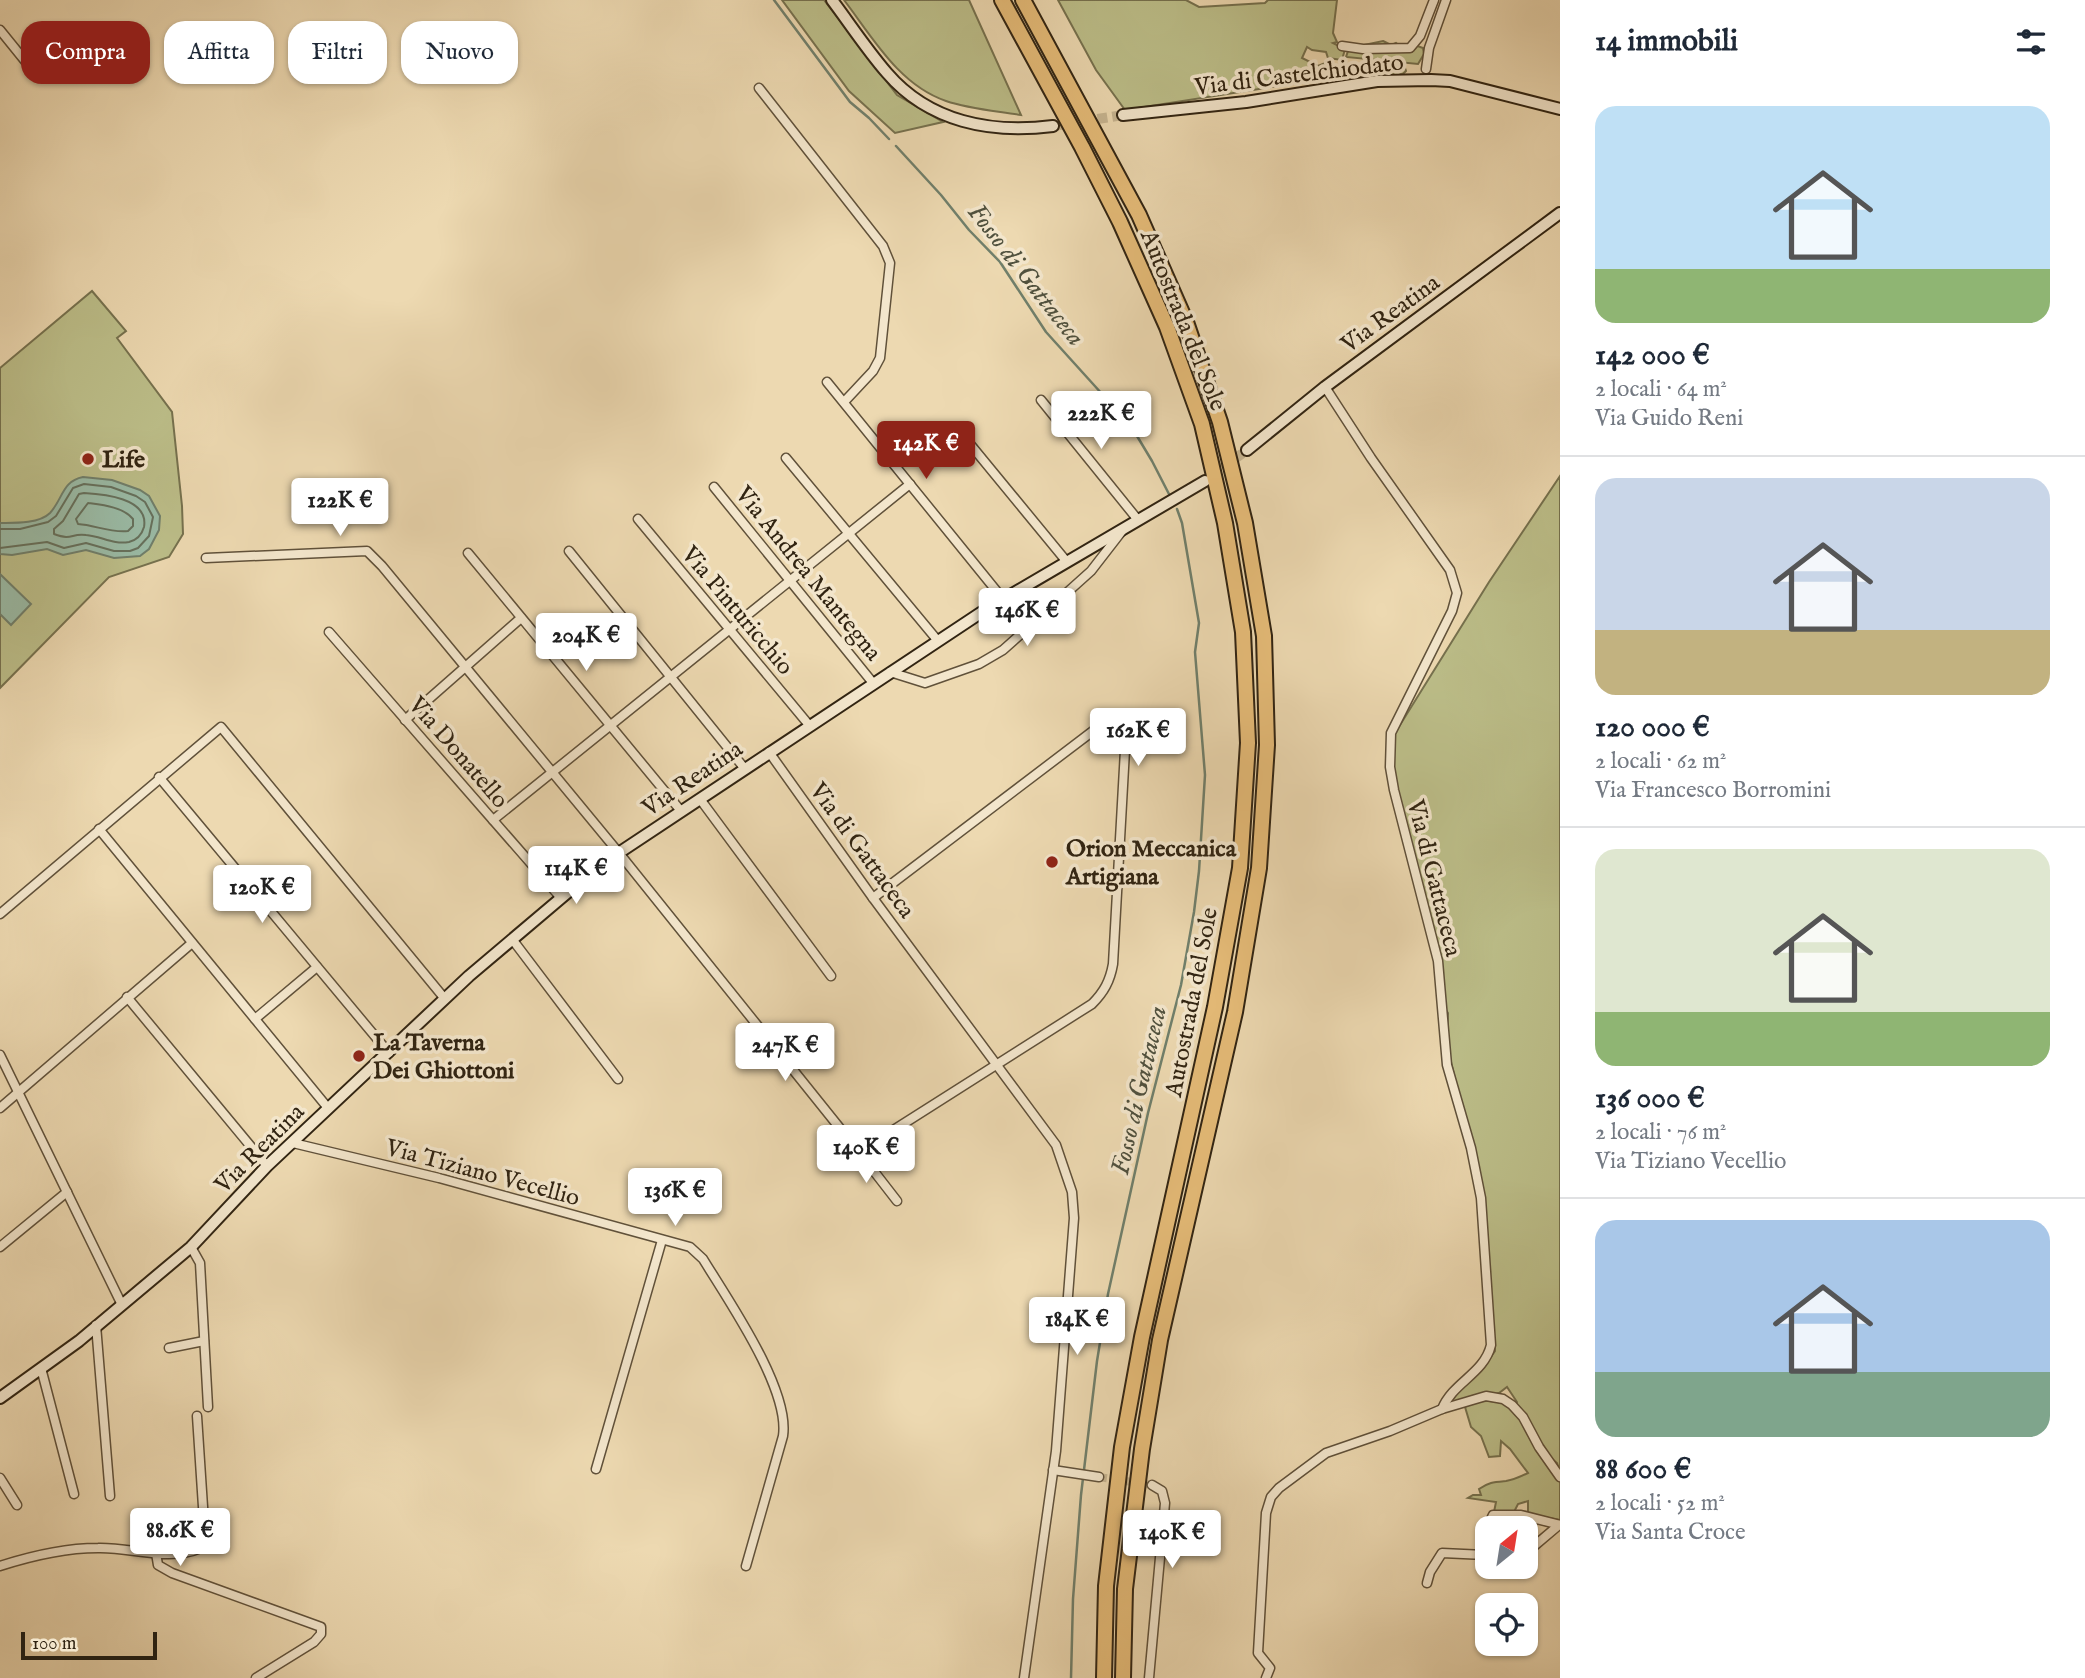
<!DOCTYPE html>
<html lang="it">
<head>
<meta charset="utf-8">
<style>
	:root { --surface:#fff; --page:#f6f6f7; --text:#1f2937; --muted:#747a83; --line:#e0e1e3; --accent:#8f2418 }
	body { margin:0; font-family:"IM FELL English",serif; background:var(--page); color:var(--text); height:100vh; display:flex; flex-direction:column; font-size:26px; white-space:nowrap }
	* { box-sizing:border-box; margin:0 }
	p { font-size:23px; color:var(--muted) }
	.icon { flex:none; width:38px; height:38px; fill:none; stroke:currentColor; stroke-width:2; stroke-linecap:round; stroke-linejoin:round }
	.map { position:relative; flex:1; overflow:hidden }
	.side { display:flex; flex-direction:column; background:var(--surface); width:525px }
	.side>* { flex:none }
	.hud { position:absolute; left:21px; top:21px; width:665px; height:63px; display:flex; gap:14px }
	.needle { width:46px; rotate:30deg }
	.fabs { position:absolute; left:1475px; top:1516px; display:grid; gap:14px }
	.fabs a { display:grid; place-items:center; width:63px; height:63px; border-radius:14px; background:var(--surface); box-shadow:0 2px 5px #0004; font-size:35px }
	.scale { position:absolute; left:21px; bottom:18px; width:136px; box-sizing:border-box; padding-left:7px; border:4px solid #312412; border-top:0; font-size:19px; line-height:24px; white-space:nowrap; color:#312412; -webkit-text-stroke:5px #f3e6cc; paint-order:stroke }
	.price { position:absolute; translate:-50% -60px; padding:0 16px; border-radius:7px; background:#fff; color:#222; font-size:23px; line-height:46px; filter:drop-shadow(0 2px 4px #0008) }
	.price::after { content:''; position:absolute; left:50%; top:42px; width:21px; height:16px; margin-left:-10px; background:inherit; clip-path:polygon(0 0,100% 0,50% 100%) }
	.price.selected { background:var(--accent); color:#fff }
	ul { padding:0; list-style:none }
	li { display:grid; align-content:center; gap:14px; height:371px; padding:0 35px }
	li+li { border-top:2px solid var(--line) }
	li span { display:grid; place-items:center; height:217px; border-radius:21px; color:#555 }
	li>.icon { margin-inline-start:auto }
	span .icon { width:126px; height:126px; fill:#fffc; stroke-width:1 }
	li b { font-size:30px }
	h2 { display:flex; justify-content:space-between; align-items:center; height:84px; padding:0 35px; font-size:30px }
	.pill { padding:0 24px; border-radius:21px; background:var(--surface); box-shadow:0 2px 5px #0004; font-size:24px; line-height:63px }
	.pill.selected { background:var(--accent); color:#fff }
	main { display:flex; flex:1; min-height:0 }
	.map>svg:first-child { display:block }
	.green { fill:#bcbe89; stroke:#76714e; stroke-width:2 }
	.water { fill:#9abba6; stroke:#707f6b; stroke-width:2 }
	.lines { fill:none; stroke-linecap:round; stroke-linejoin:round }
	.shore { stroke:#66705c; stroke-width:2 }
	.stream { stroke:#707f6b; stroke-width:2.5 }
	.street-tunnel { stroke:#c7b591; stroke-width:8; stroke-dasharray:8 4; stroke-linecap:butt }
	.secondary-tunnel { stroke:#c7b591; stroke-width:10; stroke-dasharray:10 5; stroke-linecap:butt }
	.street-casing { stroke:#60513a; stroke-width:11 }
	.secondary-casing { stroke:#312412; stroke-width:14 }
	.highway-casing { stroke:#312412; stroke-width:18 }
	.street { stroke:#f3e6cc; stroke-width:8 }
	.secondary { stroke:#f3e6cc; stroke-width:10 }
	.highway { stroke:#e6bc78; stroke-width:14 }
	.poi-dot { fill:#8f2418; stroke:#f3e6cc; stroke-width:2.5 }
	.labels { text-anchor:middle; stroke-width:7; stroke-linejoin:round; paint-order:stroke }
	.street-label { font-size:24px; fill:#312412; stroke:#f3e6cc }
	.poi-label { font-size:24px; font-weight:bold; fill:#312412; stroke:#f3e6cc; text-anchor:start }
	.water-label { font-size:26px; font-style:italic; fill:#50513e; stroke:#f3e6cc }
</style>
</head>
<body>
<main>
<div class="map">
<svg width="1560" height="1678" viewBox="0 0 1560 1678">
	<rect width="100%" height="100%" fill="#edd9b1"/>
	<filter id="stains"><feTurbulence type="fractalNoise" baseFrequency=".00286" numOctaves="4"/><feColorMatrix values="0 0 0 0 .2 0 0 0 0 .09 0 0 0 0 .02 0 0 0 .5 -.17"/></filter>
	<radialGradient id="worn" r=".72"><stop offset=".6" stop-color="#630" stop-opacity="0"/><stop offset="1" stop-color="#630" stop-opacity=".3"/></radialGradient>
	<g class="green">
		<polygon points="782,0 824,0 897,95 943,122 895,133 849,91"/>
		<path d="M844 0H969L1021 115C997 111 969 109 946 101 899 85 873 38 844 0Z"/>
		<polygon points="1058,0 1186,0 1199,7 1265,3 1268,0 1337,0 1333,33 1337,42 1333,43 1345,49 1342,60 1328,58 1326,52 1312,50 1307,47 1302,58 1318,66 1330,61 1334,66 1384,66 1405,68 1406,71 1403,74 1323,79 1125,110 1096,70"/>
		<polygon points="1383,41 1391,45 1396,43 1401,47 1412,44 1423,48 1424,54 1418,64 1346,57 1349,48"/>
		<polygon points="92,291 126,331 117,338 172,412 182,506 183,534 169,557 109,577 0,688 0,368"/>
		<path d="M1560 476V1472L1557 1463 1551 1458 1560 1480V1520L1528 1514V1501L1518 1504 1514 1512H1494L1496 1502 1468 1498 1473 1495H1481L1479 1489C1489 1482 1494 1482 1506 1481 1513 1480 1522 1476 1528 1473L1510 1449 1501 1441 1500 1456 1489 1457 1481 1436 1471 1427 1465 1407C1481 1397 1498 1401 1515 1407L1517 1402 1507 1387 1499 1393 1454 1404 1450 1401 1452 1396 1481 1371 1495 1351 1483 1197 1447 1045 1448 1013 1444 1007 1392 765 1395 733 1489 582Z"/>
	</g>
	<g class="water">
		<path d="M83 477 112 480 140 490 149 496 160 516 159 530 149 549 140 556 114 558 86 550 63 555 47 549 12 555 0 554V523C14 523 39 524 50 513 63 499 62 481 83 477Z"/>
		<polygon points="0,574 31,604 11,625 0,614"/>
	</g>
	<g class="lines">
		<g class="shore">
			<path d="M84 493C103 494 149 498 144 527 142 534 137 540 129 542 113 545 101 536 86 535 70 533 73 541 54 534V529L63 521 79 494Z"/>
			<path d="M88 503C103 505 123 507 133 519V526L128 531C110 533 95 525 78 524L76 519Z"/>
			<polyline points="0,529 20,529 48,522 56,516 73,488 84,484 111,487 136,496 145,502 153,517 149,536 138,548 130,551 114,551 86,543 64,548 47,542 0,548"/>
		</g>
		<g class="stream">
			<polyline points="774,0 850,102 869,118 889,139"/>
			<polyline points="896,146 941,195 969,230 1000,262 1046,332 1131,426 1152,461 1171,498"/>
			<polyline points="1071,1678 1073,1599 1081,1495 1097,1361 1108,1294 1148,1113 1181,985 1194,912 1199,871 1205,775 1195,652 1199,623 1182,523 1177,509"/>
		</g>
		<polyline class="street-tunnel" points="1099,1477 1152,1485"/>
		<g class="secondary-tunnel">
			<polyline points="1053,126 1123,115"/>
			<polyline points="1210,477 1247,450"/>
		</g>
		<defs>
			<g id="street">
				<polyline points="0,30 30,67"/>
				<polyline points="1342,46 1363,49 1410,48 1420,36 1434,0"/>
				<polyline points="1426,69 1429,48 1446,0"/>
				<polyline points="759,88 883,246 890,263 880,358 873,371 844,402"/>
				<polyline points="827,382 1003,599"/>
				<path d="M1325 387 1371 458 1450 570 1457 593 1452 611 1391 733 1390 767 1394 790 1438 961 1447 1065 1471 1148 1481 1198 1491 1345C1484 1374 1453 1382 1442 1409"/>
				<polyline points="1041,400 1138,520"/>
				<polyline points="965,438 1067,562"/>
				<polyline points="786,458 938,641"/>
				<polyline points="714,487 873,683"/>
				<polyline points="638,519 809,725"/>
				<polyline points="569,551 745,769"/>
				<polyline points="468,553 681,811"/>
				<path d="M206 558 367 551 382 566 619 853 859 1152 1092 1004C1104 992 1110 981 1113 964L1125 750C1120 731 1112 728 1093 731L873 898"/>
				<polyline points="329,632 561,898"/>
				<polyline points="890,672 925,683 979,664 1003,650 1091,571 1122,531"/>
				<polyline points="405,720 521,618"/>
				<polyline points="769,752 873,898 1056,1145 1072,1192 1074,1218 1056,1451 1024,1678"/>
				<polyline points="159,777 389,1053"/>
				<polyline points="700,799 831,976"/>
				<polyline points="493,820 910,484"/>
				<polyline points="99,829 328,1108"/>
				<polyline points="0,914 221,727 445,999"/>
				<polyline points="512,939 618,1079"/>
				<polyline points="127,997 267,1166"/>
				<polyline points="255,1019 317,967"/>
				<polyline points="0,1055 122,1305"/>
				<polyline points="0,1108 192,943"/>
				<path d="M293 1143 439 1178 690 1247 703 1259C728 1300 790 1389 783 1436L746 1566"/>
				<polyline points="859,1152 897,1201"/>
				<polyline points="0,1247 67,1192"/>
				<polyline points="191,1247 200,1263 208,1407"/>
				<polyline points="96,1325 110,1496"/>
				<polyline points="169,1348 204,1341"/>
				<polyline points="41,1368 74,1494"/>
				<polyline points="596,1469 662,1240"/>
				<polyline points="1053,1470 1099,1477"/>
				<polyline points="0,1478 17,1505"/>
				<polyline points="1488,1546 1483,1536 1493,1515 1521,1515 1560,1525"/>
				<polyline points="1533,1547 1559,1525"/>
				<polyline points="156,1553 158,1565 172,1573 321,1627 321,1634 314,1642 256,1678"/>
				<path d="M0 1566C31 1556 65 1548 98 1548 132 1547 168 1562 201 1548L205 1537 197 1416"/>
				<polyline points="1427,1583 1430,1572 1442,1553 1485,1555 1488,1551"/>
				<polyline points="1149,1678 1165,1503 1162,1491 1152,1485"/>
				<polyline points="1266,1678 1270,1668 1258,1653 1266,1513 1271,1497 1279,1488 1326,1453 1390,1431 1442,1409 1486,1396 1503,1399 1512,1405 1523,1417 1539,1447 1560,1477"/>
			</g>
			<g id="secondary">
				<path d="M832 0C850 24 867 50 887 73 929 122 991 134 1053 126"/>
				<polyline points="1123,115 1246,102 1377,81 1431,80 1450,81 1560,109"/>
				<polyline points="1247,450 1325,387 1560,213"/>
				<polyline points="0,1398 79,1341 191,1247 267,1166 469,976 599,866 985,610 1205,481"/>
			</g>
			<g id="highway">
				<polyline points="1002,0 1082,147 1120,222 1167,327 1202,424 1225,523 1243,632 1248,743 1240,868 1215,1007 1142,1337 1122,1447 1106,1586 1104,1678"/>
				<polyline points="1023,0 1139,215 1186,322 1220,422 1245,523 1264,636 1267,745 1259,868 1235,1012 1160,1340 1142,1449 1125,1589 1123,1678"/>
			</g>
		</defs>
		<use href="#street" class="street-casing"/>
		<use href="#secondary" class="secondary-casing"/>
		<use href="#highway" class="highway-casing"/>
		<use href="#street" class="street"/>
		<use href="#secondary" class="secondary"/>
		<use href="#highway" class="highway"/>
	</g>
	<g class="poi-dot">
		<circle cx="88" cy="459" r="7"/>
		<circle cx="1052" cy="862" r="7"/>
		<circle cx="359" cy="1056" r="7"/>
	</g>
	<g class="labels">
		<g class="street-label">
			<text transform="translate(1299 74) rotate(-7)" y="8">Via di Castelchiodato</text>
			<text transform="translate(1390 313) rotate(-36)" y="8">Via Reatina</text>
			<text transform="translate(1184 320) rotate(68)" y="8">Autostrada del Sole</text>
			<text transform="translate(809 573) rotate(51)" y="8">Via Andrea Mantegna</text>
			<text transform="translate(738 610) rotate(50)" y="8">Via Pinturicchio</text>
			<text transform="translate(459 752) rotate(49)" y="8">Via Donatello</text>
			<text transform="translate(692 778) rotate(-34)" y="8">Via Reatina</text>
			<text transform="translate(863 850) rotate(54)" y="8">Via di Gattaceca</text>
			<text transform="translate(1435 878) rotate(76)" y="8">Via di Gattaceca</text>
			<text transform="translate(1191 1002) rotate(-79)" y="8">Autostrada del Sole</text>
			<text transform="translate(259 1148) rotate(-45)" y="8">Via Reatina</text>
			<text transform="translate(483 1172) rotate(15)" y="8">Via Tiziano Vecellio</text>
		</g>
		<g class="poi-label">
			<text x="102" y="467">Life</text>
			<text x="1066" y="856">Orion Meccanica<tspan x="1066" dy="28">Artigiana</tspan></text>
			<text x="373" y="1050">La Taverna<tspan x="373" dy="28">Dei Ghiottoni</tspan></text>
		</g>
		<g class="water-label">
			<text transform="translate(1027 274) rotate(52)" y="9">Fosso di Gattaceca</text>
			<text transform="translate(1138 1090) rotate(-77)" y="9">Fosso di Gattaceca</text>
		</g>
	</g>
	<rect width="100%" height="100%" filter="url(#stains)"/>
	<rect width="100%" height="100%" fill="url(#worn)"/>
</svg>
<div class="fabs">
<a><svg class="needle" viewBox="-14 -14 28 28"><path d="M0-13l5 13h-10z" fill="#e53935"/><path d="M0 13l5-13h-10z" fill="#747a83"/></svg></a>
<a><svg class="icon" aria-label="locate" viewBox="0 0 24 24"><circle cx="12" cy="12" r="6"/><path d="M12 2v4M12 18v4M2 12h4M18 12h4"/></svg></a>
</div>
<div class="scale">100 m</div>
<b class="price" style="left:1101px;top:451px">222K €</b>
<b class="price selected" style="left:926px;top:481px">142K €</b>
<b class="price" style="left:340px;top:538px">122K €</b>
<b class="price" style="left:1027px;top:648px">146K €</b>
<b class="price" style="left:586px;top:673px">204K €</b>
<b class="price" style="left:1138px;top:768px">162K €</b>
<b class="price" style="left:576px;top:906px">114K €</b>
<b class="price" style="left:262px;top:925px">120K €</b>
<b class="price" style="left:785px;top:1083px">247K €</b>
<b class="price" style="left:866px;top:1185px">140K €</b>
<b class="price" style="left:675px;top:1228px">136K €</b>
<b class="price" style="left:1077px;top:1357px">184K €</b>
<b class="price" style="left:180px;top:1568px">88.6K €</b>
<b class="price" style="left:1172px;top:1570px">140K €</b>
<div class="hud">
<a class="pill selected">Compra</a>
<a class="pill">Affitta</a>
<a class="pill">Filtri</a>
<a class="pill">Nuovo</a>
</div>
</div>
<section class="side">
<h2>14 immobili<svg class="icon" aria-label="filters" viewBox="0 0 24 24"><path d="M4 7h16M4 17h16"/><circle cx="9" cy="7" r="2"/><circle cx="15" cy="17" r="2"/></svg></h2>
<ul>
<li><span style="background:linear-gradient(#bfe0f5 75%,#8fb573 0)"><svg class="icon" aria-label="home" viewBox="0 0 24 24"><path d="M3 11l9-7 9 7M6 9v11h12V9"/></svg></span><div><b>142 000 €</b><p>2 locali · 64 m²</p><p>Via Guido Reni</p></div></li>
<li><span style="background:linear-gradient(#c9d6e8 70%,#c2b280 0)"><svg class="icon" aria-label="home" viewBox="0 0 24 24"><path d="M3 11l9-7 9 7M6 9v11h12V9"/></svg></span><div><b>120 000 €</b><p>2 locali · 62 m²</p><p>Via Francesco Borromini</p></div></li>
<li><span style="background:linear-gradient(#dfe7d0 75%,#8fb573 0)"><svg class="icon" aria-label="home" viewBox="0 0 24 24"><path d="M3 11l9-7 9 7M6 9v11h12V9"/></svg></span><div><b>136 000 €</b><p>2 locali · 76 m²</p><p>Via Tiziano Vecellio</p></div></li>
<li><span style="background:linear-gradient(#a9c7e8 70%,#7fa58c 0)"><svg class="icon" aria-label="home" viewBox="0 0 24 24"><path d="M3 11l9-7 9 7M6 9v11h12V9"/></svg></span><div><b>88 600 €</b><p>2 locali · 52 m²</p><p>Via Santa Croce</p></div></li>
</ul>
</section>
</main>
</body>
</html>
